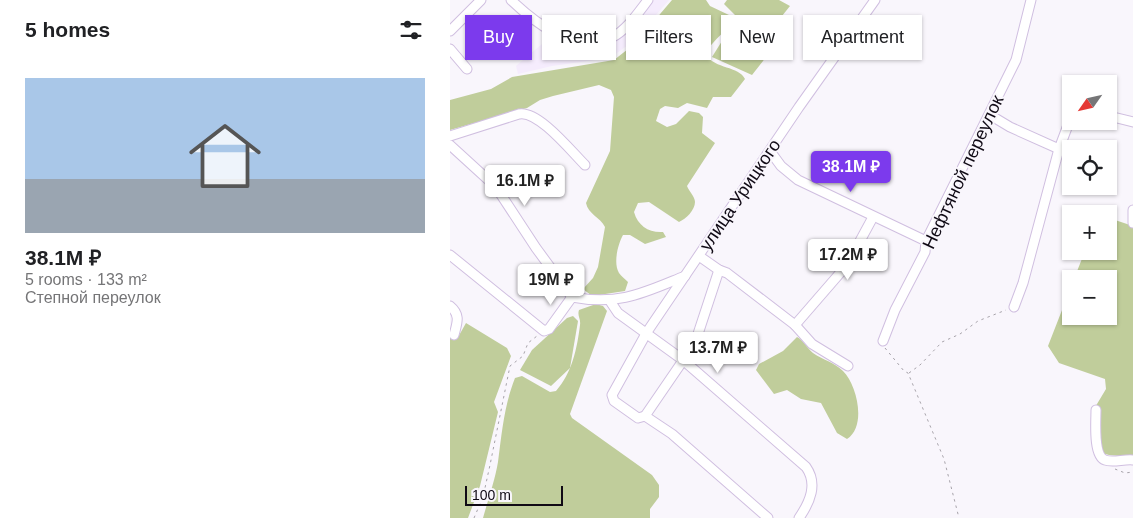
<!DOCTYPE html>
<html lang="en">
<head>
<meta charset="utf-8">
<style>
	:root { --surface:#fff; --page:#f2f2f2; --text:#202124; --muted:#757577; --line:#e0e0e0; --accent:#7c3aed }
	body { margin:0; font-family:Helvetica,sans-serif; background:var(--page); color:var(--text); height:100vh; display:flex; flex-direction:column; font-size:19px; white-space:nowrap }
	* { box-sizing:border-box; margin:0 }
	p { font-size:16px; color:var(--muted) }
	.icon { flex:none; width:28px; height:28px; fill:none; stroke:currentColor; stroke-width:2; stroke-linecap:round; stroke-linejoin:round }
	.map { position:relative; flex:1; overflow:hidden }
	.panel { display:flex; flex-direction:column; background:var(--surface); width:450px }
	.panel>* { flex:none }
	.guide { position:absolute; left:15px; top:15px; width:475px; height:45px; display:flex; gap:10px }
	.needle { width:32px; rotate:236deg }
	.tools { position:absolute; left:612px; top:75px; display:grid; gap:10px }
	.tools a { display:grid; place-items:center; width:55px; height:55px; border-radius:0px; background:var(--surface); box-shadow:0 1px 4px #0004; font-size:25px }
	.scale { position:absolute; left:15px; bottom:12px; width:98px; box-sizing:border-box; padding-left:5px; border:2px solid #100a15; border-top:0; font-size:14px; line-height:18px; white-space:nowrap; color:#100a15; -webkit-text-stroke:4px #f9f6fc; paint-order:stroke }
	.price { position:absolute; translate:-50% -42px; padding:0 11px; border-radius:5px; background:#fff; color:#222; font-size:16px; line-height:32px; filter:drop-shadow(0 1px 2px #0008) }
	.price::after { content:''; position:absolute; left:50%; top:30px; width:15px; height:11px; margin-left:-8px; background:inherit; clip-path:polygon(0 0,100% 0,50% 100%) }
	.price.current { background:var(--accent); color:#fff }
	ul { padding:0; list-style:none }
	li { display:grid; align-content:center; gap:10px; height:265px; padding:0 25px }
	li+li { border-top:1px solid var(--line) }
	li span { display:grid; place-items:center; height:155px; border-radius:0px; color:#555 }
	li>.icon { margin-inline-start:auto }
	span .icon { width:90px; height:90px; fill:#fffc; stroke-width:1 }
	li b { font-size:21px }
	h2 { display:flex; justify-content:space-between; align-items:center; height:60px; padding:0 25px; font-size:21px }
	.tag { padding:0 18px; border-radius:0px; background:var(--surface); box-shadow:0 1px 4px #0004; font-size:18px; line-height:45px }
	.tag.current { background:var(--accent); color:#fff }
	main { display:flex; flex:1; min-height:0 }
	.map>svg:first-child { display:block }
	.built { fill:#f5ecfd }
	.green { fill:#c0cd9b }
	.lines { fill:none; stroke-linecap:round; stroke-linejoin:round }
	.minor-casing { stroke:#d0bfe0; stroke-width:11 }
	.path { stroke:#a7a3aa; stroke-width:1; stroke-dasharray:2.5 4; stroke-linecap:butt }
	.minor { stroke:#fff; stroke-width:9 }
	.labels { text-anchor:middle; stroke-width:4; stroke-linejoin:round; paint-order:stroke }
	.street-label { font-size:18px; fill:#100a15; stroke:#f9f6fc }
</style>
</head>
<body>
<main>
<section class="panel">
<h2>5 homes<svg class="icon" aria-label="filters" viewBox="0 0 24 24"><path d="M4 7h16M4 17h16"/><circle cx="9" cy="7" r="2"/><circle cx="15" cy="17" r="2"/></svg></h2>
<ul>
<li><span style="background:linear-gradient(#a9c7e8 65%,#9aa5b1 0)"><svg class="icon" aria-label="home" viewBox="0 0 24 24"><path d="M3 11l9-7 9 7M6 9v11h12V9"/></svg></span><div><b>38.1M ₽</b><p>5 rooms · 133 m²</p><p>Степной переулок</p></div></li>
</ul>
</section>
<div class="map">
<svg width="683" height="518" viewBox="0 0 683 518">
	<rect width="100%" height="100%" fill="#f9f6fc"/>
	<polygon class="built" points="204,0 219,0 193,30 193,34 160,58 102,66 68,74 66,66 104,34 143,46 183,24"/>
	<g class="green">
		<path d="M222 0H256L260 6 279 15C283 31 260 39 256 55 265 69 289 66 295 79L281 97H263L257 108 237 103 228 108 215 106 210 109 206 121 217 127 226 124 239 111 249 113 253 117 252 133 265 143 237 186C239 191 245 197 245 202 245 210 236 219 229 222L199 202 188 203 184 212C188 226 199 233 213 232L216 237 195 244 180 235H173C168 244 163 263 169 273 171 276 175 279 178 282L175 291 142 296 133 289 143 278 148 267 155 227C150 217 138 214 136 203L160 151 164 97 161 90 149 85 103 96 90 100 77 108 0 130V100L41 89 62 77 164 60 196 35 199 27Z"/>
		<polygon points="277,0 329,0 340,6 332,16 342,24 302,75 262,57 287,17 274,4"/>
		<polygon points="659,218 683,226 683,457 659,455 649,452 644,409 656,389 655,379 609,363 598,346 621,287 621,316 659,316 659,279 624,279 635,251 659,251"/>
		<path d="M146 304 153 306 157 311 120 414 122 418 202 475 209 485V497L200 509V518H33C38 500 45 480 48 462 52 432 54 406 65 378L72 376 100 392 106 391C122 373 127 349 130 325 131 319 127 316 129 310Z"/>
		<polygon points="123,316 128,321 120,368 101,386 70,370 82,350 117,318"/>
		<polygon points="16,323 57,348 61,356 44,402 48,412 30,486 18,518 0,518 0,336 7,339"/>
		<path d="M347 337C353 340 357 348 363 353 373 360 384 362 393 371 407 385 417 426 397 439L387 433 371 403 351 399 337 390 324 394 306 370 309 364 333 351Z"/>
	</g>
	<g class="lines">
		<defs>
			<g id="minor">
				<path d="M61 0C85 23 125 54 161 38 176 31 188 13 198 0"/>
				<polyline points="0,31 31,0"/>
				<polyline points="0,49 17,69"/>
				<polyline points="540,115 560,127 609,149"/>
				<polyline points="659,116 683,122"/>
				<path d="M0 136 69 114C88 110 121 151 135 165"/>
				<polyline points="0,145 46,187 86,248 122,297"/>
				<polyline points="320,151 331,166 348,180 476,241"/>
				<polyline points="683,210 683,223"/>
				<polyline points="0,255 94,331 99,329 122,297"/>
				<polyline points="249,256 269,270 277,273 345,325 362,344 398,366"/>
				<path d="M122 297C169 306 193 293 235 276"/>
				<path d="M160 301 168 313 233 360 356 467C368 484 360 502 349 518"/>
				<path d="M0 306C11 315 7 323 4 335"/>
				<polyline points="564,307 573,283 609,149 621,117"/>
				<polyline points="345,325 397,265 423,217"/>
				<polyline points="433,341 445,310 475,252 476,241 566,60 581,0"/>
				<path d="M646 410C646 421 643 456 655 460 662 463 674 459 683 460"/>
				<polyline points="195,416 245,343 269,270"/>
				<polyline points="318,518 222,434 195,416 188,418 164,401 162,395 197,332 349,107 425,0"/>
			</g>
		</defs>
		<use href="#minor" class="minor-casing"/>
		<g class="path">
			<polyline points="435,348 454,371 458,373 494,459 509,518"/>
			<polyline points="459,373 470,365 492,342 510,334 528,321 556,310"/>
			<polyline points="665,469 675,473 683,472"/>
			<polyline points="24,518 33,497 40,465 60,366 73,356 78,343 87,336"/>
		</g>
		<use href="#minor" class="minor"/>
	</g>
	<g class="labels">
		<g class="street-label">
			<text transform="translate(513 172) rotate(-65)" y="6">Нефтяной переулок</text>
			<text transform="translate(290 195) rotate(-56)" y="6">улица Урицкого</text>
		</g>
	</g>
</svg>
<div class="tools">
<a><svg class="needle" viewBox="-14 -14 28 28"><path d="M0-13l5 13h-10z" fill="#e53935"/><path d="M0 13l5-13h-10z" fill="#757577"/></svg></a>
<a><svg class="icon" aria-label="locate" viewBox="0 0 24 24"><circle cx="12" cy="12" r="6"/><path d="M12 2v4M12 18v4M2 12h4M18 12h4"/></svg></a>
<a>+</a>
<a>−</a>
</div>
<div class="scale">100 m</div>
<b class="price current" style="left:401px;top:193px">38.1M ₽</b>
<b class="price" style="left:75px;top:207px">16.1M ₽</b>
<b class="price" style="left:398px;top:281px">17.2M ₽</b>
<b class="price" style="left:101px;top:306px">19M ₽</b>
<b class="price" style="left:268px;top:374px">13.7M ₽</b>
<div class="guide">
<a class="tag current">Buy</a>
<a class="tag">Rent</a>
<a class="tag">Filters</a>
<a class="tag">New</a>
<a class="tag">Apartment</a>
</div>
</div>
</main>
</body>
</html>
